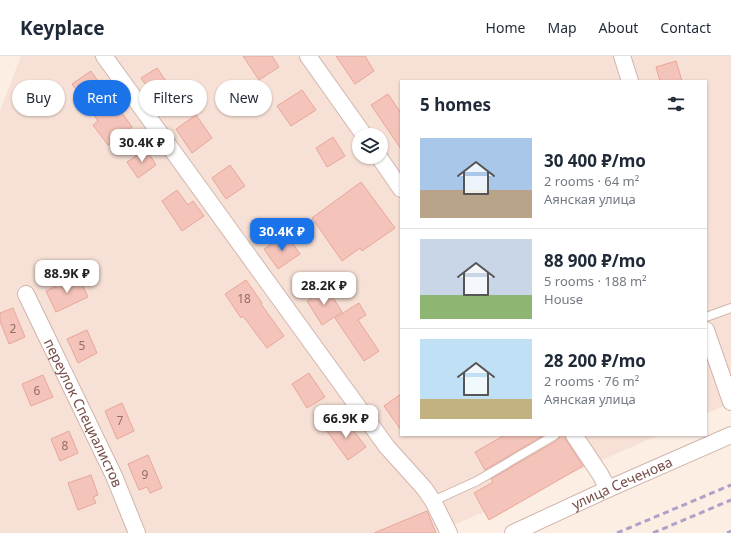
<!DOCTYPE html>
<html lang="en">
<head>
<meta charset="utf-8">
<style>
	:root { --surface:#fff; --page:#f2f2f3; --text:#1f2937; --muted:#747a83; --line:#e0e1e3; --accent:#1a73e8 }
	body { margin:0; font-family:"Noto Sans",sans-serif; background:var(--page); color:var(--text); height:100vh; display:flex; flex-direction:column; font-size:15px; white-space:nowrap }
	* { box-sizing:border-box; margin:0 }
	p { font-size:13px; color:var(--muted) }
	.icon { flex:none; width:22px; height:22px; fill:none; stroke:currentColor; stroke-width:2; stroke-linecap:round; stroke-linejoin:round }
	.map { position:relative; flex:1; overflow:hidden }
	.panel { position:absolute; left:400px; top:24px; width:307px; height:356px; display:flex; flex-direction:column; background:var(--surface); border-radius:0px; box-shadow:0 1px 3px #0004 }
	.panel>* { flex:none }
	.guide { position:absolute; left:12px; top:24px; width:328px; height:36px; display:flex; gap:8px }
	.controls { position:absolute; left:352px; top:72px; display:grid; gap:8px }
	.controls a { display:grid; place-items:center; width:36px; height:36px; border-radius:50%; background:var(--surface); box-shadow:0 1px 3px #0004; font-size:20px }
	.price { position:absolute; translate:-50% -34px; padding:0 9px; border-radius:8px; background:#fff; color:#222; font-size:13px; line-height:26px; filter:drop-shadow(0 1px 2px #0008) }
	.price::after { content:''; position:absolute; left:50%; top:24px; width:12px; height:9px; margin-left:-6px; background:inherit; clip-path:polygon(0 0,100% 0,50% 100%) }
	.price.selected { background:var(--accent); color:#fff }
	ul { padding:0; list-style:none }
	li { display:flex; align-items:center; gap:12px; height:100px; padding:0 20px }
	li+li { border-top:1px solid var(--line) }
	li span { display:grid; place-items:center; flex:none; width:112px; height:80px; border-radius:0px; color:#555 }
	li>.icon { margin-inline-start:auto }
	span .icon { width:48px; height:48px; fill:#fffc; stroke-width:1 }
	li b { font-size:17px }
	h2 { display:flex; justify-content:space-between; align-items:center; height:48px; padding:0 20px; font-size:17px }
	.chip { padding:0 14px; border-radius:18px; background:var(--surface); box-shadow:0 1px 3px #0004; font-size:14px; line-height:36px }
	.chip.selected { background:var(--accent); color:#fff }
	header { display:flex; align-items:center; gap:24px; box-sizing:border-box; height:56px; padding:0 20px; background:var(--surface); border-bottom:1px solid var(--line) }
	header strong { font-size:19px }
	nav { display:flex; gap:22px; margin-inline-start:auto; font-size:14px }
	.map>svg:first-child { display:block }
	.residential { fill:#f7e0d5; fill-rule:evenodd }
	.building { fill:#f4c4ba; stroke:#e8a699 }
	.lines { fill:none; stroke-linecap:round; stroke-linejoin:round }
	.service-casing { stroke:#d1b5ac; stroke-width:10 }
	.minor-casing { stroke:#d1b5ac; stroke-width:18 }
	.service { stroke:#fff; stroke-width:8 }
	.minor { stroke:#fff; stroke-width:16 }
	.rail { stroke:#ada1c8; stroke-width:3; stroke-dasharray:6 4; stroke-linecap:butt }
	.labels { text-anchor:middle; stroke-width:3; stroke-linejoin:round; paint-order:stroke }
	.number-label { font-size:12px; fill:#966c64 }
	.street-label { font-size:14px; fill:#774e48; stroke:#fff3eb }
</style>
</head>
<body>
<header>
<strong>Keyplace</strong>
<nav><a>Home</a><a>Map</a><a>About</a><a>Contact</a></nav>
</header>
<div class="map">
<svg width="731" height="477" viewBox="0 0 731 477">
	<rect width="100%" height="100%" fill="#fdeee4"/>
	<path class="residential" d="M21 0H731V347L706 358V25H401V379H659L436 477H0V55ZM359 79H381V101H359Z"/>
	<g class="building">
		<polygon points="243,0 272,0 279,11 259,24"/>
		<polygon points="336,0 365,0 374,15 355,28"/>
		<polygon points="676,5 682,25 660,25 656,11"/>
		<polygon points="157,12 174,37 158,47 141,22"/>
		<polygon points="91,15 116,51 117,50 132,71 108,89 93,69 98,65 72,28"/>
		<polygon points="302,34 316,54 291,70 277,50"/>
		<polygon points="388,38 401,57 401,93 371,49"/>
		<polygon points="196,59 212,82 192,97 176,73"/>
		<polygon points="333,81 345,100 327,111 316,92"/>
		<polygon points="146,93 156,109 138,122 127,106"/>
		<polygon points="230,109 245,130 226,143 212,122"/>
		<polygon points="361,126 395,172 362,195 360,192 342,205 312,162"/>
		<polygon points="177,134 188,149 193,145 204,160 182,175 162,145"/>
		<polygon points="286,178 300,198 278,213 264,193"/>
		<polygon points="78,219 88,241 56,256 46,235"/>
		<polygon points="246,224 262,247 261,248 284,280 267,292 243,260 241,262 225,238"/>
		<polygon points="327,232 342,256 322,269 307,245"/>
		<polygon points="359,247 366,259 358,264 379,295 364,305 335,262"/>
		<polygon points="13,252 25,281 9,288 0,265 0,257"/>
		<polygon points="87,274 97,297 78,307 67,283"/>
		<polygon points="309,317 325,341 307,352 292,328"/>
		<polygon points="43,319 53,341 31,350 22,328"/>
		<polygon points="401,338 401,374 384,350"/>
		<polygon points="122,347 134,375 117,383 105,355"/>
		<polygon points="343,361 366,391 348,404 326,374"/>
		<polygon points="69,375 78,397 60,405 51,383"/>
		<polygon points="505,379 544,379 485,414 475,396"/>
		<polygon points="560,379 565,379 566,384 583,410 489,464 474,437 493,426 491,423 558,384"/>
		<polygon points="148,399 162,432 150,437 147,431 139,434 128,408"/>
		<polygon points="91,419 98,439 93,441 96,447 78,454 68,427"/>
		<polygon points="427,455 436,477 374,477"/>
	</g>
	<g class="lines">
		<defs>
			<g id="service">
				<polyline points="706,261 731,252"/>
				<polyline points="433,445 477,425 555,379"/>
			</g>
			<g id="minor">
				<polyline points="104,0 387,391 424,432 433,445 449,477"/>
				<polyline points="308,0 364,79"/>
				<polyline points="622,0 630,25"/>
				<polyline points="379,101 401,133"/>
				<path id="s1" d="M26 238 114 420 137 477"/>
				<polyline points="706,274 731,346"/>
				<polyline points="574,379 600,418 608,433"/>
				<path id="s2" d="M513 477 608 433 731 379"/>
			</g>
		</defs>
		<use href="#service" class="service-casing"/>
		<use href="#minor" class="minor-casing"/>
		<use href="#service" class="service"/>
		<use href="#minor" class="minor"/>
		<g class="rail">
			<polyline points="617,477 731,429"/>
			<polyline points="653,477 731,444"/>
			<polyline points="727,477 731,475"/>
		</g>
	</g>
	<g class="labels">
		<g class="number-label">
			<text x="244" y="247">18</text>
			<text x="13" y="277">2</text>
			<text x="82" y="294">5</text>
			<text x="37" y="339">6</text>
			<text x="120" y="369">7</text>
			<text x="65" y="394">8</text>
			<text x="145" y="423">9</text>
		</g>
		<g class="street-label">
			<text dy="5" stroke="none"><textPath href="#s1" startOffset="132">переулок Специалистов</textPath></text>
			<text dy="5" stroke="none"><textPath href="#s2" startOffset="120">улица Сеченова</textPath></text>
		</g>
	</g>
</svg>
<div class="controls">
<a><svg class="icon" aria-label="layers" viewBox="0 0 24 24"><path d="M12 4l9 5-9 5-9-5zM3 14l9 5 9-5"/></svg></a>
</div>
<b class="price" style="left:142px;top:107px">30.4K ₽</b>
<b class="price selected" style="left:282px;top:196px">30.4K ₽</b>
<b class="price" style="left:67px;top:238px">88.9K ₽</b>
<b class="price" style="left:324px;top:250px">28.2K ₽</b>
<b class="price" style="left:346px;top:383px">66.9K ₽</b>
<div class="guide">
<a class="chip">Buy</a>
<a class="chip selected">Rent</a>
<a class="chip">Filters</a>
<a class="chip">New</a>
</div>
<section class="panel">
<h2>5 homes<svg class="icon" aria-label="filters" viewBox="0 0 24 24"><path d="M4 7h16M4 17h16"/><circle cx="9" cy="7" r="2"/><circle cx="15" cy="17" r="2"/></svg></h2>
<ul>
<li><span style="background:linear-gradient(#a9c7e8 65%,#b9a48a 0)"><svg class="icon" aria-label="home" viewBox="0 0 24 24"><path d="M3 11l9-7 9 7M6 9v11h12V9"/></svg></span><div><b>30 400 ₽/mo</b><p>2 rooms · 64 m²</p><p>Аянская улица</p></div></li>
<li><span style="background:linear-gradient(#c9d6e8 70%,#8fb573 0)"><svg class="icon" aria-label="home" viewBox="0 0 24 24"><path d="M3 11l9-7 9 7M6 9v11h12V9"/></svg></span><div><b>88 900 ₽/mo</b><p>5 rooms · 188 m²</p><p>House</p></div></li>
<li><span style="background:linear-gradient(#bfe0f5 75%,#c2b280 0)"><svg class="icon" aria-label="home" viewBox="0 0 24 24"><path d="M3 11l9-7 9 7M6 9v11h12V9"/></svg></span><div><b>28 200 ₽/mo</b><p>2 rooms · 76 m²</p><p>Аянская улица</p></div></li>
</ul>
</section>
</div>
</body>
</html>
